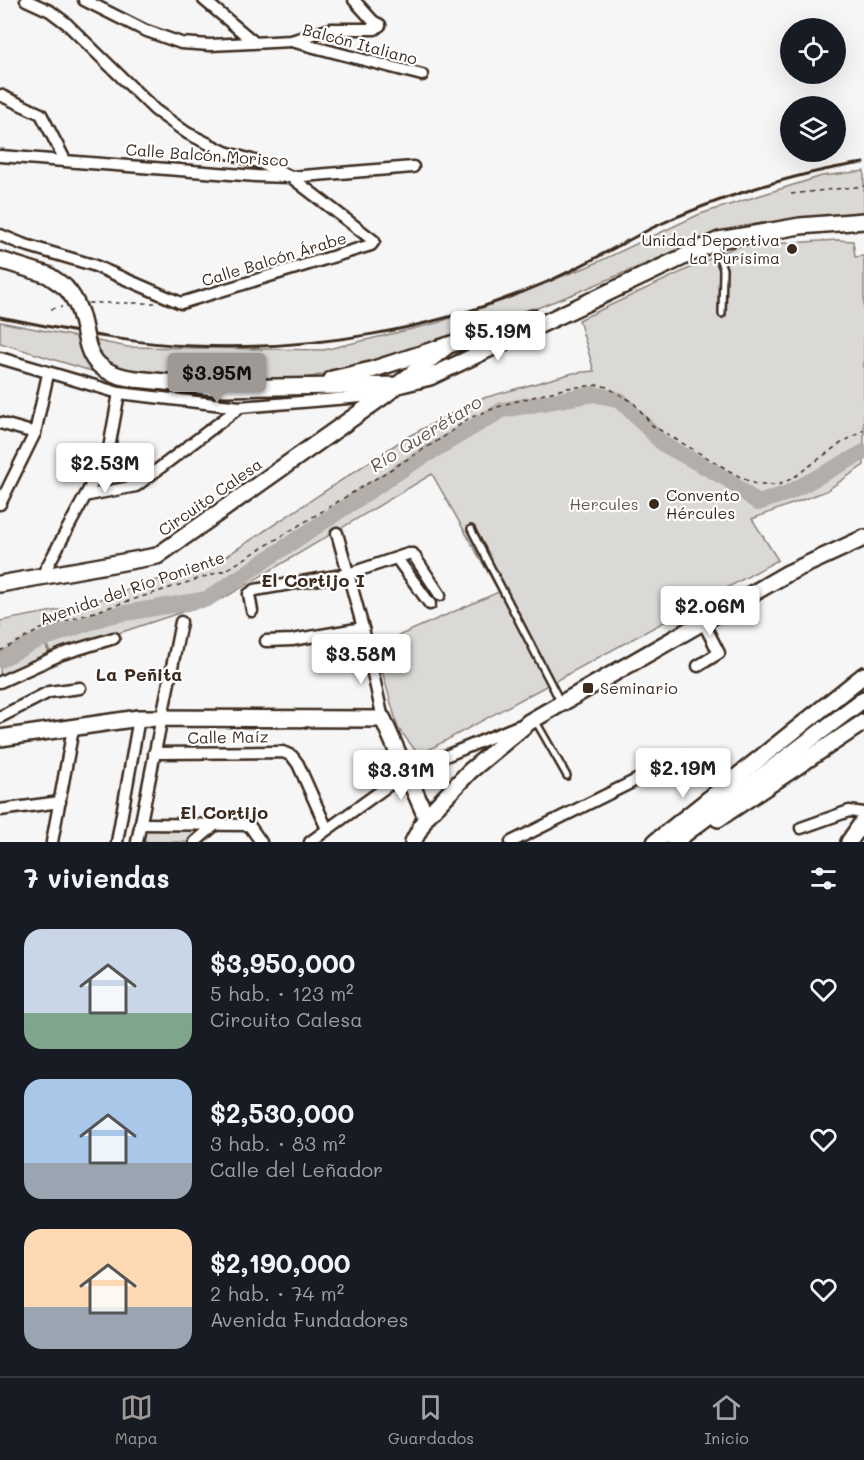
<!DOCTYPE html>
<html lang="es">
<head>
<meta charset="utf-8">
<style>
	:root { --surface:#171b24; --page:#20242c; --text:#f1f3f6; --muted:#9ea1a6; --line:#363941; --accent:#9f9995 }
	body { margin:0; font-family:Mali,sans-serif; background:var(--page); color:var(--text); height:100vh; display:flex; flex-direction:column; font-size:22px; white-space:nowrap }
	* { box-sizing:border-box; margin:0 }
	p { font-size:20px; color:var(--muted) }
	.icon { flex:none; width:33px; height:33px; fill:none; stroke:currentColor; stroke-width:2; stroke-linecap:round; stroke-linejoin:round }
	.map { position:relative; height:842px; overflow:hidden }
	.drawer { display:flex; flex-direction:column; background:var(--surface); flex:1 }
	.drawer>* { flex:none }
	.buttons { position:absolute; left:780px; top:18px; display:grid; gap:12px }
	.buttons a { display:grid; place-items:center; width:66px; height:66px; border-radius:50%; background:var(--surface); box-shadow:0 6px 24px #0002; font-size:30px }
	.price { position:absolute; translate:-50% -51px; padding:0 14px; border-radius:6px; background:#fff; color:#222; font-size:20px; line-height:39px; filter:drop-shadow(0 2px 3px #0008) }
	.price::after { content:''; position:absolute; left:50%; top:36px; width:18px; height:14px; margin-left:-9px; background:inherit; clip-path:polygon(0 0,100% 0,50% 100%) }
	.price.selected { background:var(--accent); color:#111 }
	ul { padding:0; list-style:none }
	li { display:flex; align-items:center; gap:18px; height:150px; padding:0 24px }
	li span { display:grid; place-items:center; flex:none; width:168px; height:120px; border-radius:18px; color:#555 }
	li>.icon { margin-inline-start:auto }
	span .icon { width:72px; height:72px; fill:#fffc; stroke-width:1 }
	li b { font-size:26px }
	h2 { display:flex; justify-content:space-between; align-items:center; height:72px; padding:0 24px; font-size:26px }
	.tabs { display:flex; justify-content:space-around; align-items:center; height:84px; border-top:2px solid var(--line); background:var(--surface); font-size:16px; color:var(--muted) }
	.tabs a { display:grid; justify-items:center; gap:3px }
	.tabs .selected { color:var(--accent) }
	.map>svg:first-child { display:block }
	.green { fill:#dbd9d6; stroke:#8b827a; stroke-width:1.5 }
	.lines { fill:none; stroke-linecap:round; stroke-linejoin:round }
	.river { stroke:#b4aeaa; stroke-width:16 }
	.lane-casing { stroke:#3b2a1e; stroke-width:10 }
	.street-casing { stroke:#3b2a1e; stroke-width:15 }
	.secondary-casing { stroke:#3b2a1e; stroke-width:20 }
	.path { stroke:#3b2a1e; stroke-width:1.5; stroke-dasharray:4.5 4.5; stroke-linecap:butt }
	.lane { stroke:#fff; stroke-width:5 }
	.street { stroke:#fff; stroke-width:10 }
	.secondary { stroke:#fff; stroke-width:15 }
	.rail { stroke:#3b2a1e; stroke-width:3 }
	.secondary-bridge-casing { stroke:#3b2a1e; stroke-width:20; stroke-linecap:butt }
	.secondary-bridge { stroke:#fff; stroke-width:15 }
	.poi-dot { fill:#3b2a1e; stroke:#fff; stroke-width:2 }
	.labels { text-anchor:middle; stroke-width:4.5; stroke-linejoin:round; paint-order:stroke }
	.street-label { font-size:16px; fill:#3b2a1e; stroke:#fff }
	.poi-label { font-size:16px; fill:#3b2a1e; stroke:#fff; text-anchor:start }
	.park-label { font-size:16px; fill:#63564c; stroke:#fff }
	.water-label { font-size:18px; font-style:italic; fill:#65584f; stroke:#fff }
	.neighbourhood-label { font-size:18px; font-weight:bold; fill:#3b2a1e; stroke:#fff }
</style>
</head>
<body>
<div class="map">
<svg width="864" height="842" viewBox="0 0 864 842">
	<rect width="100%" height="100%" fill="#f7f6f6"/>
	<filter id="ink" filterUnits="userSpaceOnUse"><feTurbulence type="fractalNoise" baseFrequency=".0167" numOctaves="2"/><feDisplacementMap in="SourceGraphic" scale="12" xChannelSelector="R" yChannelSelector="G"/><feConvolveMatrix kernelMatrix="1 2 1 2 8 2 1 2 1" color-interpolation-filters="sRGB"/></filter>
	<g filter="url(#ink)">
		<g class="green">
			<polygon points="864,171 864,214 815,217 719,233 571,295 432,348 307,378 171,379 91,371 0,343 0,322 128,347 324,350 437,323 587,267 700,214 822,176"/>
			<polygon points="838,240 853,241 855,257 864,256 864,465 826,491 752,519 778,560 419,755 398,728 375,646 499,592 432,474 224,598 53,655 45,644 50,656 0,681 0,621 80,606 225,557 407,437 480,399 573,373 594,371 579,320 737,246"/>
			<polygon points="140,824 216,824 195,842 137,842"/>
		</g>
		<g class="lines">
			<polyline class="river" points="0,660 32,643 108,616 207,599 409,465 502,410 594,394 620,400 663,444 727,479 758,503 788,493 864,452"/>
			<defs>
				<g id="lane">
					<polyline points="714,244 723,269 722,314"/>
					<polyline points="471,529 560,701"/>
					<polyline points="535,720 567,776"/>
				</g>
				<g id="street">
					<polyline points="84,0 144,30 181,43 210,45 291,41 331,29 375,29 380,25"/>
					<polyline points="204,0 254,42"/>
					<polyline points="354,0 373,21 380,25"/>
					<polyline points="291,41 422,75"/>
					<polyline points="0,95 41,114 65,160"/>
					<polyline points="0,156 256,176 291,177 413,167"/>
					<polyline points="0,235 22,244 93,265 181,303 371,245 374,241 291,177 258,162 225,152 187,133 155,110 66,23 50,11 26,0"/>
					<polyline points="0,358 119,393 240,407 385,395"/>
					<polyline points="0,423 35,433"/>
					<polyline points="89,495 136,486 240,407"/>
					<polyline points="0,504 35,433 48,374"/>
					<polyline points="337,533 363,628 383,719"/>
					<polyline points="398,560 430,604"/>
					<polyline points="42,576 108,454 119,393"/>
					<polyline points="252,611 249,594 255,590 348,574 408,554 413,554 440,595"/>
					<polyline points="266,641 292,640 363,628"/>
					<polyline points="698,666 719,653 703,622"/>
					<polyline points="0,682 62,654 114,638"/>
					<polyline points="0,717 49,692 80,688"/>
					<polyline points="154,753 283,752 292,756 298,764 327,829"/>
					<polyline points="0,810 60,802"/>
					<polyline points="140,824 249,825 261,842"/>
					<polyline points="801,828 849,811 864,813"/>
					<polyline points="52,842 73,729"/>
					<polyline points="117,842 139,718"/>
					<polyline points="137,842 181,622"/>
					<polyline points="195,842 216,824"/>
					<polyline points="310,842 407,772 518,726"/>
					<polyline points="511,842 685,756"/>
				</g>
				<g id="secondary">
					<polyline points="0,260 48,275 65,287"/>
					<polyline points="135,379 225,388 398,385 430,377 719,240 800,226 864,221"/>
					<polyline points="332,379 371,370 533,318"/>
					<polyline points="0,584 157,556 385,395 447,346"/>
					<polyline points="0,738 139,718 383,719 426,817"/>
					<polyline points="718,819 864,722"/>
					<polyline points="413,842 426,817 470,771 529,722 788,573 864,538"/>
					<polyline points="655,842 864,675"/>
					<polyline points="674,842 864,699"/>
					<polyline points="849,842 864,820"/>
				</g>
			</defs>
			<use href="#lane" class="lane-casing"/>
			<use href="#street" class="street-casing"/>
			<use href="#secondary" class="secondary-casing"/>
			<g class="path">
				<polyline points="791,194 864,186"/>
				<polyline points="88,303 155,303"/>
				<polyline points="51,309 62,307"/>
				<polyline points="0,651 41,629 226,570 442,438 469,418 506,404 567,388 598,385 607,387 633,402 653,426 742,478 757,485 778,485 793,478 838,445 864,430"/>
			</g>
			<use href="#lane" class="lane"/>
			<use href="#street" class="street"/>
			<use href="#secondary" class="secondary"/>
			<path class="rail" d="M0 317C63 329 128 344 193 346 312 351 438 330 547 282 583 266 617 246 652 228 713 199 798 172 864 163"/>
			<defs>
				<path id="secondary-bridge" d="M65 287C100 325 66 369 135 379"/>
			</defs>
			<use href="#secondary-bridge" class="secondary-bridge-casing"/>
			<use href="#secondary-bridge" class="secondary-bridge"/>
		</g>
	</g>
	<g class="poi-dot">
		<circle cx="792" cy="249" r="6"/>
		<circle cx="654" cy="504" r="6"/>
		<rect x="582" y="682" width="12" height="12" rx="3"/>
	</g>
	<g class="labels">
		<g class="street-label">
			<text transform="translate(360 44) rotate(15)" y="6">Balcón Italiano</text>
			<text transform="translate(207 155) rotate(4)" y="6">Calle Balcón Morisco</text>
			<text transform="translate(274 259) rotate(-17)" y="6">Calle Balcón Árabe</text>
			<text transform="translate(210 497) rotate(-35)" y="6">Circuito Calesa</text>
			<text transform="translate(132 588) rotate(-19)" y="6">Avenida del Río Poniente</text>
			<text transform="translate(228 737) rotate(-1)" y="6">Calle Maíz</text>
		</g>
		<g class="poi-label">
			<text x="780" y="246" text-anchor="end">Unidad Deportiva<tspan x="780" dy="18">La Purísima</tspan></text>
			<text x="666" y="501">Convento<tspan x="666" dy="18">Hércules</tspan></text>
			<text x="600" y="694">Seminario</text>
		</g>
		<g class="park-label">
			<text x="604" y="510">Hercules</text>
		</g>
		<g class="water-label">
			<text transform="translate(426 434) rotate(-32)" y="6">Río Querétaro</text>
		</g>
		<g class="neighbourhood-label">
			<text x="313" y="587">El Cortijo I</text>
			<text x="139" y="681">La Peñita</text>
			<text x="224" y="819">El Cortijo</text>
		</g>
	</g>
</svg>
<div class="buttons">
<a><svg class="icon" aria-label="locate" viewBox="0 0 24 24"><circle cx="12" cy="12" r="6"/><path d="M12 2v4M12 18v4M2 12h4M18 12h4"/></svg></a>
<a><svg class="icon" aria-label="layers" viewBox="0 0 24 24"><path d="M12 4l9 5-9 5-9-5zM3 14l9 5 9-5"/></svg></a>
</div>
<b class="price" style="left:498px;top:362px">$5.19M</b>
<b class="price selected" style="left:217px;top:404px">$3.95M</b>
<b class="price" style="left:105px;top:494px">$2.53M</b>
<b class="price" style="left:710px;top:637px">$2.06M</b>
<b class="price" style="left:361px;top:685px">$3.58M</b>
<b class="price" style="left:683px;top:799px">$2.19M</b>
<b class="price" style="left:401px;top:801px">$3.31M</b>
</div>
<section class="drawer">
<h2>7 viviendas<svg class="icon" aria-label="filters" viewBox="0 0 24 24"><path d="M4 7h16M4 17h16"/><circle cx="9" cy="7" r="2"/><circle cx="15" cy="17" r="2"/></svg></h2>
<ul>
<li><span style="background:linear-gradient(#c9d6e8 70%,#7fa58c 0)"><svg class="icon" aria-label="home" viewBox="0 0 24 24"><path d="M3 11l9-7 9 7M6 9v11h12V9"/></svg></span><div><b>$3,950,000</b><p>5 hab. · 123 m²</p><p>Circuito Calesa</p></div><svg class="icon" aria-label="heart" viewBox="0 0 24 24"><path d="M12 20l-8-8c-3-5 5-10 8-4 3-6 11-1 8 4z"/></svg></li>
<li><span style="background:linear-gradient(#a9c7e8 70%,#9aa5b1 0)"><svg class="icon" aria-label="home" viewBox="0 0 24 24"><path d="M3 11l9-7 9 7M6 9v11h12V9"/></svg></span><div><b>$2,530,000</b><p>3 hab. · 83 m²</p><p>Calle del Leñador</p></div><svg class="icon" aria-label="heart" viewBox="0 0 24 24"><path d="M12 20l-8-8c-3-5 5-10 8-4 3-6 11-1 8 4z"/></svg></li>
<li><span style="background:linear-gradient(#ffd9b3 65%,#9aa5b1 0)"><svg class="icon" aria-label="home" viewBox="0 0 24 24"><path d="M3 11l9-7 9 7M6 9v11h12V9"/></svg></span><div><b>$2,190,000</b><p>2 hab. · 74 m²</p><p>Avenida Fundadores</p></div><svg class="icon" aria-label="heart" viewBox="0 0 24 24"><path d="M12 20l-8-8c-3-5 5-10 8-4 3-6 11-1 8 4z"/></svg></li>
</ul>
</section>
<nav class="tabs">
<a class="selected"><svg class="icon" aria-label="map" viewBox="0 0 24 24"><path d="M3 6l6-2 6 2 6-2v14l-6 2-6-2-6 2zM9 4v14M15 6v14"/></svg>Mapa</a>
<a><svg class="icon" aria-label="saved" viewBox="0 0 24 24"><path d="M7 4h10v16l-5-4-5 4z"/></svg>Guardados</a>
<a><svg class="icon" aria-label="home" viewBox="0 0 24 24"><path d="M3 11l9-7 9 7M6 9v11h12V9"/></svg>Inicio</a>
</nav>
</body>
</html>
